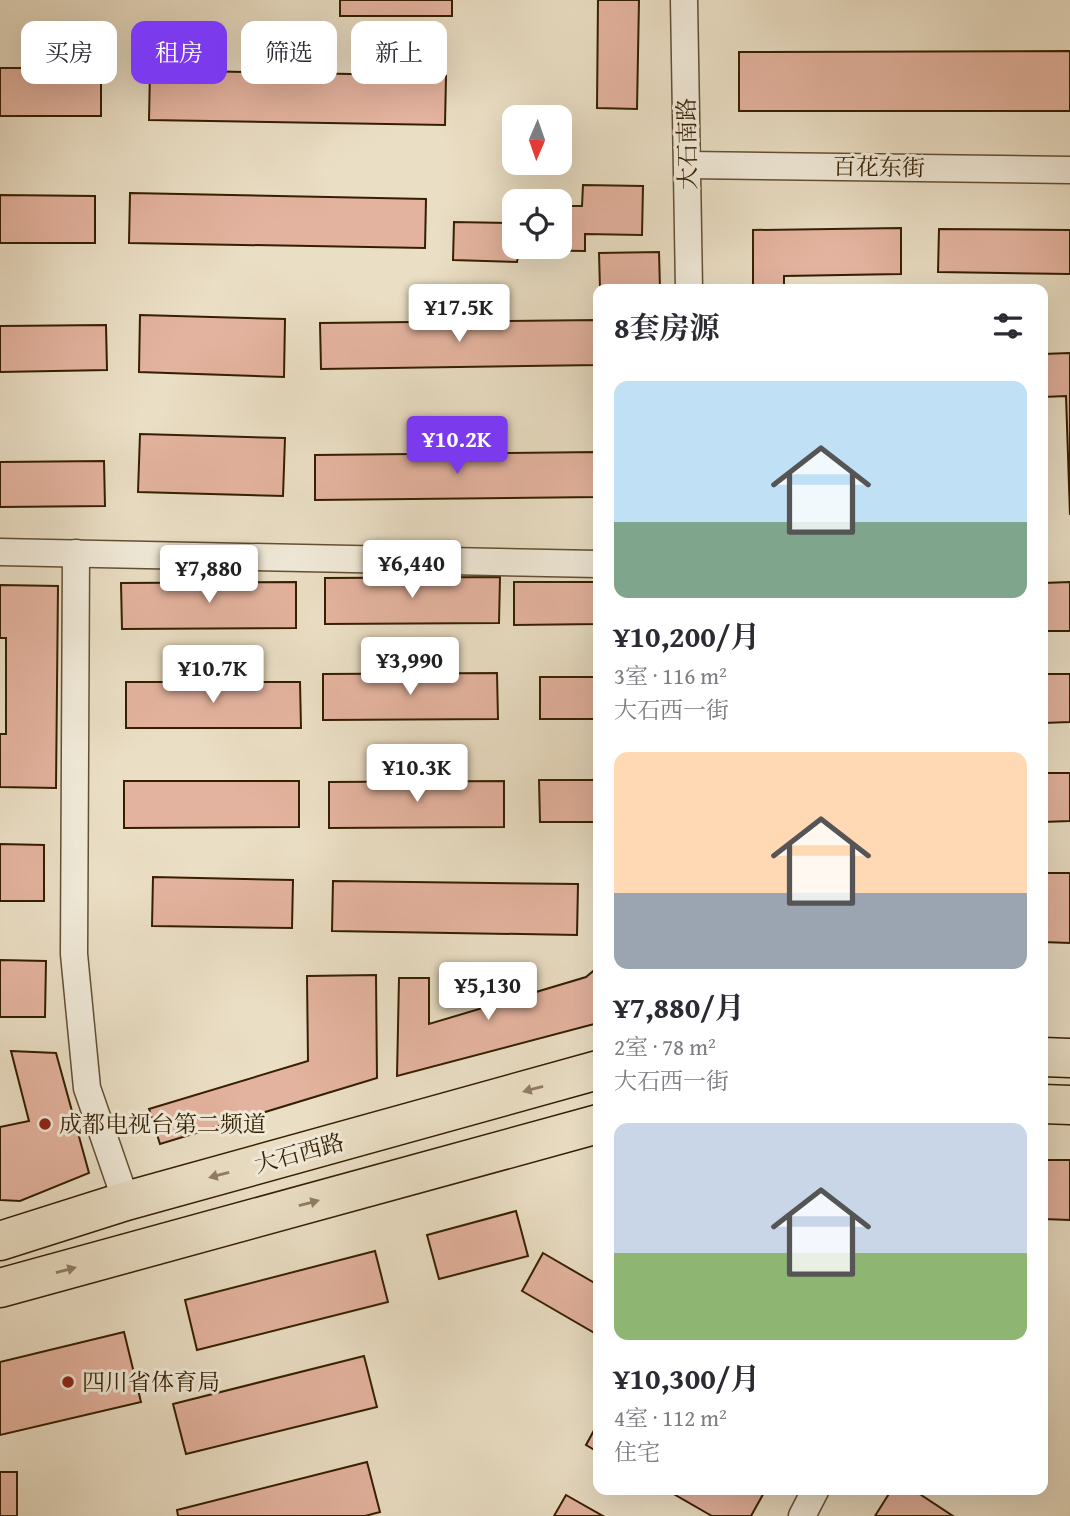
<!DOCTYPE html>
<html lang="zh">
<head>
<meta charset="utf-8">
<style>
	:root { --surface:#fff; --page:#f7f7f7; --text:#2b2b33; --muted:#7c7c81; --accent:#7c3aed }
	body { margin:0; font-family:"Gentium Book Plus","Noto Serif SC",serif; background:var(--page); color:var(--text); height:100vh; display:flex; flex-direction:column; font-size:26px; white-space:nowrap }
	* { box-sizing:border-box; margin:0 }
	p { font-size:23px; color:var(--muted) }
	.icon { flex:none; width:38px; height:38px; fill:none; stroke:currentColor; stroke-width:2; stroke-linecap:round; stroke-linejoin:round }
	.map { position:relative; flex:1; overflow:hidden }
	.panel { position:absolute; left:593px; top:284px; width:455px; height:1211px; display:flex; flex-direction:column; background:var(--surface); border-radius:14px; box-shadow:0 7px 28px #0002 }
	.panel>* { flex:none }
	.top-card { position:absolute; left:21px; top:21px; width:467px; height:63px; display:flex; gap:14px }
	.needle { width:46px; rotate:182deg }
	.buttons { position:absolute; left:502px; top:105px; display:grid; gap:14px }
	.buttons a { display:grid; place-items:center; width:70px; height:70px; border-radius:14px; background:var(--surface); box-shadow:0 7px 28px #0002; font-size:35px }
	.price { position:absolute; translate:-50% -60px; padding:0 16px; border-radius:7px; background:#fff; color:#222; font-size:23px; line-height:46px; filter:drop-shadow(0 2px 4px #0008) }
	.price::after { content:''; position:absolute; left:50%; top:42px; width:21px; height:16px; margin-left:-10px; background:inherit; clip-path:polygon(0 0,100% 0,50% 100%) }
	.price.active { background:var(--accent); color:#fff }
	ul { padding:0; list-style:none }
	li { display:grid; align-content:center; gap:14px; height:371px; padding:0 21px }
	li span { display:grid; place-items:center; height:217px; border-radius:14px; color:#555 }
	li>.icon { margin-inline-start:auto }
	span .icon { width:126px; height:126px; fill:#fffc; stroke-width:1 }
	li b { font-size:30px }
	h2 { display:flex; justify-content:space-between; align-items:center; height:84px; padding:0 21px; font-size:30px }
	.pill { padding:0 24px; border-radius:14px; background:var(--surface); box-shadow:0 7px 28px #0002; font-size:24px; line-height:63px }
	.pill.active { background:var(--accent); color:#fff }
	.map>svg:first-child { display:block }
	.building { fill:#e4b39f; stroke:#351f01; stroke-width:2 }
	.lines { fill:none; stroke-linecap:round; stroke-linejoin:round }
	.street-casing { stroke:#624f32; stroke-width:29 }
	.primary-casing { stroke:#351f01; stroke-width:41 }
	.street { stroke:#f1ead9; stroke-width:26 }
	.primary { stroke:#eadec4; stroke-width:38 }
	.oneway { fill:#907e62 }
	.poi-dot { fill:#8f2418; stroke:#f1ead9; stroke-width:2.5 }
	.labels { text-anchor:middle; stroke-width:6; stroke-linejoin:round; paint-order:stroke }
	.street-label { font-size:23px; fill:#351f01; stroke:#f1ead9 }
	.poi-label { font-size:23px; fill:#351f01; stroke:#f1ead9; text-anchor:start }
</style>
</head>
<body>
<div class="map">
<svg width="1070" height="1516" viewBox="0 0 1070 1516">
	<rect width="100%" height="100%" fill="#eadec4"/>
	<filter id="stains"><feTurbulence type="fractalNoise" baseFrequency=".00286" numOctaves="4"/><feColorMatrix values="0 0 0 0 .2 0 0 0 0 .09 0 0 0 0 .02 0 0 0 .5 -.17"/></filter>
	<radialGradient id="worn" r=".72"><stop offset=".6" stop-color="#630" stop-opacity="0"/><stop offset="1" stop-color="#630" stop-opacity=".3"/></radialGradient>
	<g class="building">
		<rect x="340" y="0" width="112" height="16"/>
		<polygon points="598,0 639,0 637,109 597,108"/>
		<polygon points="1070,51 1070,111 739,111 739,52"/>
		<rect x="0" y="68" width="101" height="48"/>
		<polygon points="150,70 446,76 445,125 149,120"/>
		<polygon points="583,185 643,186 642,235 585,234 585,251 519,250 517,262 453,260 454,222 514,223 514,247 560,247 560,206 582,206"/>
		<polygon points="130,193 426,199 425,248 129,243"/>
		<polygon points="0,195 95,196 95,243 0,243"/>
		<polygon points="901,228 901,274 784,276 784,289 753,289 753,230"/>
		<polygon points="939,229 1070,230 1070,274 938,272"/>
		<polygon points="659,252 660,289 600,289 599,253"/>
		<polygon points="140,315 285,319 284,377 139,372"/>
		<polygon points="598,320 598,365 321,369 320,323"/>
		<polygon points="106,325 107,370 0,372 0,326"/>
		<polygon points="1070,353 1070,515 1066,396 1043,397 1043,354"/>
		<polygon points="140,434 285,438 283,496 138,492"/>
		<polygon points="598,452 598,497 315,500 315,455"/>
		<polygon points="104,461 105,506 0,507 0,462"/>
		<polygon points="500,577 499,623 325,624 325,578"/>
		<polygon points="296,582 296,628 122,629 121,583"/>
		<polygon points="514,582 598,582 598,624 514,625"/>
		<polygon points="1070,582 1070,631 1043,631 1043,583"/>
		<polygon points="0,585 58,586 56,788 0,787 0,734 6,734 6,638 0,638"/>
		<polygon points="497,673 498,719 323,720 323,674"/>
		<polygon points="1043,674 1070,674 1070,722 1043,723"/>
		<rect x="540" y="677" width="58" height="42"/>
		<polygon points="126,682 300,682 301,728 126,728"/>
		<polygon points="1043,773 1070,773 1070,821 1043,822"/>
		<polygon points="539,780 598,780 598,822 540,822"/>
		<polygon points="124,781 299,781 299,827 124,828"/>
		<polygon points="504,781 504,827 329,828 329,782"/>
		<polygon points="0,844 44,845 44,901 0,901"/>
		<polygon points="1043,873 1070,873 1070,943 1043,942"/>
		<polygon points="153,877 293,880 292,928 152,926"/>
		<polygon points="333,881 578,884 577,935 332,931"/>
		<polygon points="0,960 46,961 45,1017 0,1017"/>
		<polygon points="598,967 598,1023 397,1076 399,978 429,978 429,1024 586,977"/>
		<polygon points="376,975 377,1078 160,1144 149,1109 308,1061 307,976"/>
		<polygon points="11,1051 56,1053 89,1173 20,1201 0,1200 0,1127 29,1121"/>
		<polygon points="1043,1160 1070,1160 1070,1220 1043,1219"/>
		<polygon points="516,1211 528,1256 439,1279 427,1235"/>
		<polygon points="375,1251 388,1302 197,1350 185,1300"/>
		<polygon points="543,1253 598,1285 598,1335 522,1291"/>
		<polygon points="124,1332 141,1402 0,1435 0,1362"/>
		<polygon points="364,1356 377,1407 186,1454 173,1404"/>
		<polygon points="598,1423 598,1452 586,1445"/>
		<polygon points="367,1462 380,1512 365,1516 178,1516 177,1510"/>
		<rect x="0" y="1472" width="17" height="44"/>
		<polygon points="665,1489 766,1489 751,1516 712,1516"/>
		<polygon points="892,1489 912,1489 953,1516 875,1516"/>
		<polygon points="566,1495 603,1516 554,1516"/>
	</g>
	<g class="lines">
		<defs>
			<g id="street">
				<polyline points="684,0 689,289"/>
				<polyline points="688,165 1070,170"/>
				<polyline points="0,552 598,564"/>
				<polyline points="76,553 74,954 87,1088 126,1201"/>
				<polyline points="802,1516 816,1489"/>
			</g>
			<g id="primary">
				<polyline points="1043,1057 1070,1058"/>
				<polyline points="1043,1104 1070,1105"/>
				<polyline points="0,1241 126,1201 598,1070"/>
				<polyline points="0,1288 598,1124"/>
			</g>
		</defs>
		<use href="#street" class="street-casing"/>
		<use href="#primary" class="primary-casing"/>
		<use href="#street" class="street"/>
		<use href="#primary" class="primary"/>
	</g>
	<defs><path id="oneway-solid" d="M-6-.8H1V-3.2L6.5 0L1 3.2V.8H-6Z" transform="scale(1.75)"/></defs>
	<g class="oneway">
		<use href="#oneway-solid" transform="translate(533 1089) rotate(165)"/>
		<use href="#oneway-solid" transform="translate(219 1175) rotate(165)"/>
		<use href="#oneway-solid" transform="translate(309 1203) rotate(-15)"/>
		<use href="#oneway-solid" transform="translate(66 1270) rotate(-15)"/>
	</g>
	<g class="poi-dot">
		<circle cx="45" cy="1124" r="7"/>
		<circle cx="68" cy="1382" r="7"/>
	</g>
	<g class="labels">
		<g class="street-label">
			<text transform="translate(687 144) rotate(-91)" y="8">大石南路</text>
			<text transform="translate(879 167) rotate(1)" y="8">百花东街</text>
			<text transform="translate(299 1153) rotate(-15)" y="8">大石西路</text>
		</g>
		<g class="poi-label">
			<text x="59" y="1132">成都电视台第二频道</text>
			<text x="82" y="1390">四川省体育局</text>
		</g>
	</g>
	<rect width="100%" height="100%" filter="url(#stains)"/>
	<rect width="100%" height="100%" fill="url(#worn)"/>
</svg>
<div class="buttons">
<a><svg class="needle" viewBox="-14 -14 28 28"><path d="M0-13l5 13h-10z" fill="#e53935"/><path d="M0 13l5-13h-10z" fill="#7c7c81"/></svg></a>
<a><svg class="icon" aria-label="locate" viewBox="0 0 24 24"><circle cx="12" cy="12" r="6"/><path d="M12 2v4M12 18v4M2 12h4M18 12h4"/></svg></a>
</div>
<b class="price" style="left:459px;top:344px">¥17.5K</b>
<b class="price active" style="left:457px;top:476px">¥10.2K</b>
<b class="price" style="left:412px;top:600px">¥6,440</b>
<b class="price" style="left:209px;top:605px">¥7,880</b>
<b class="price" style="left:410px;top:697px">¥3,990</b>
<b class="price" style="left:213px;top:705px">¥10.7K</b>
<b class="price" style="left:417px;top:804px">¥10.3K</b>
<b class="price" style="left:488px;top:1022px">¥5,130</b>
<div class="top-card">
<a class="pill">买房</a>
<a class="pill active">租房</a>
<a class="pill">筛选</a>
<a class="pill">新上</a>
</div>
<section class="panel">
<h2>8套房源<svg class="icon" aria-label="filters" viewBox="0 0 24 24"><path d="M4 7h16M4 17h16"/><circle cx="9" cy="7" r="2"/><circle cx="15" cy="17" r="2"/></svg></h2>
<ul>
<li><span style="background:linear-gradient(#bfe0f5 65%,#7fa58c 0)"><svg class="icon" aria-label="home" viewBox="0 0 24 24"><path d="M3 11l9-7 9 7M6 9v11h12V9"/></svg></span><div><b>¥10,200/月</b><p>3室 · 116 m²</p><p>大石西一街</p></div></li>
<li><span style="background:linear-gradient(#ffd9b3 65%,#9aa5b1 0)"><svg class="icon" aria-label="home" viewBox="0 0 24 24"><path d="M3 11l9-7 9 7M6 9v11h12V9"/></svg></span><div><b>¥7,880/月</b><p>2室 · 78 m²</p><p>大石西一街</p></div></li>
<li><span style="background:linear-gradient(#c9d6e8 60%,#8fb573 0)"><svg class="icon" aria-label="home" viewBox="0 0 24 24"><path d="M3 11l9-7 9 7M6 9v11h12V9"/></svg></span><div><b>¥10,300/月</b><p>4室 · 112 m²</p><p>住宅</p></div></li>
</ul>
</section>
</div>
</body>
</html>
